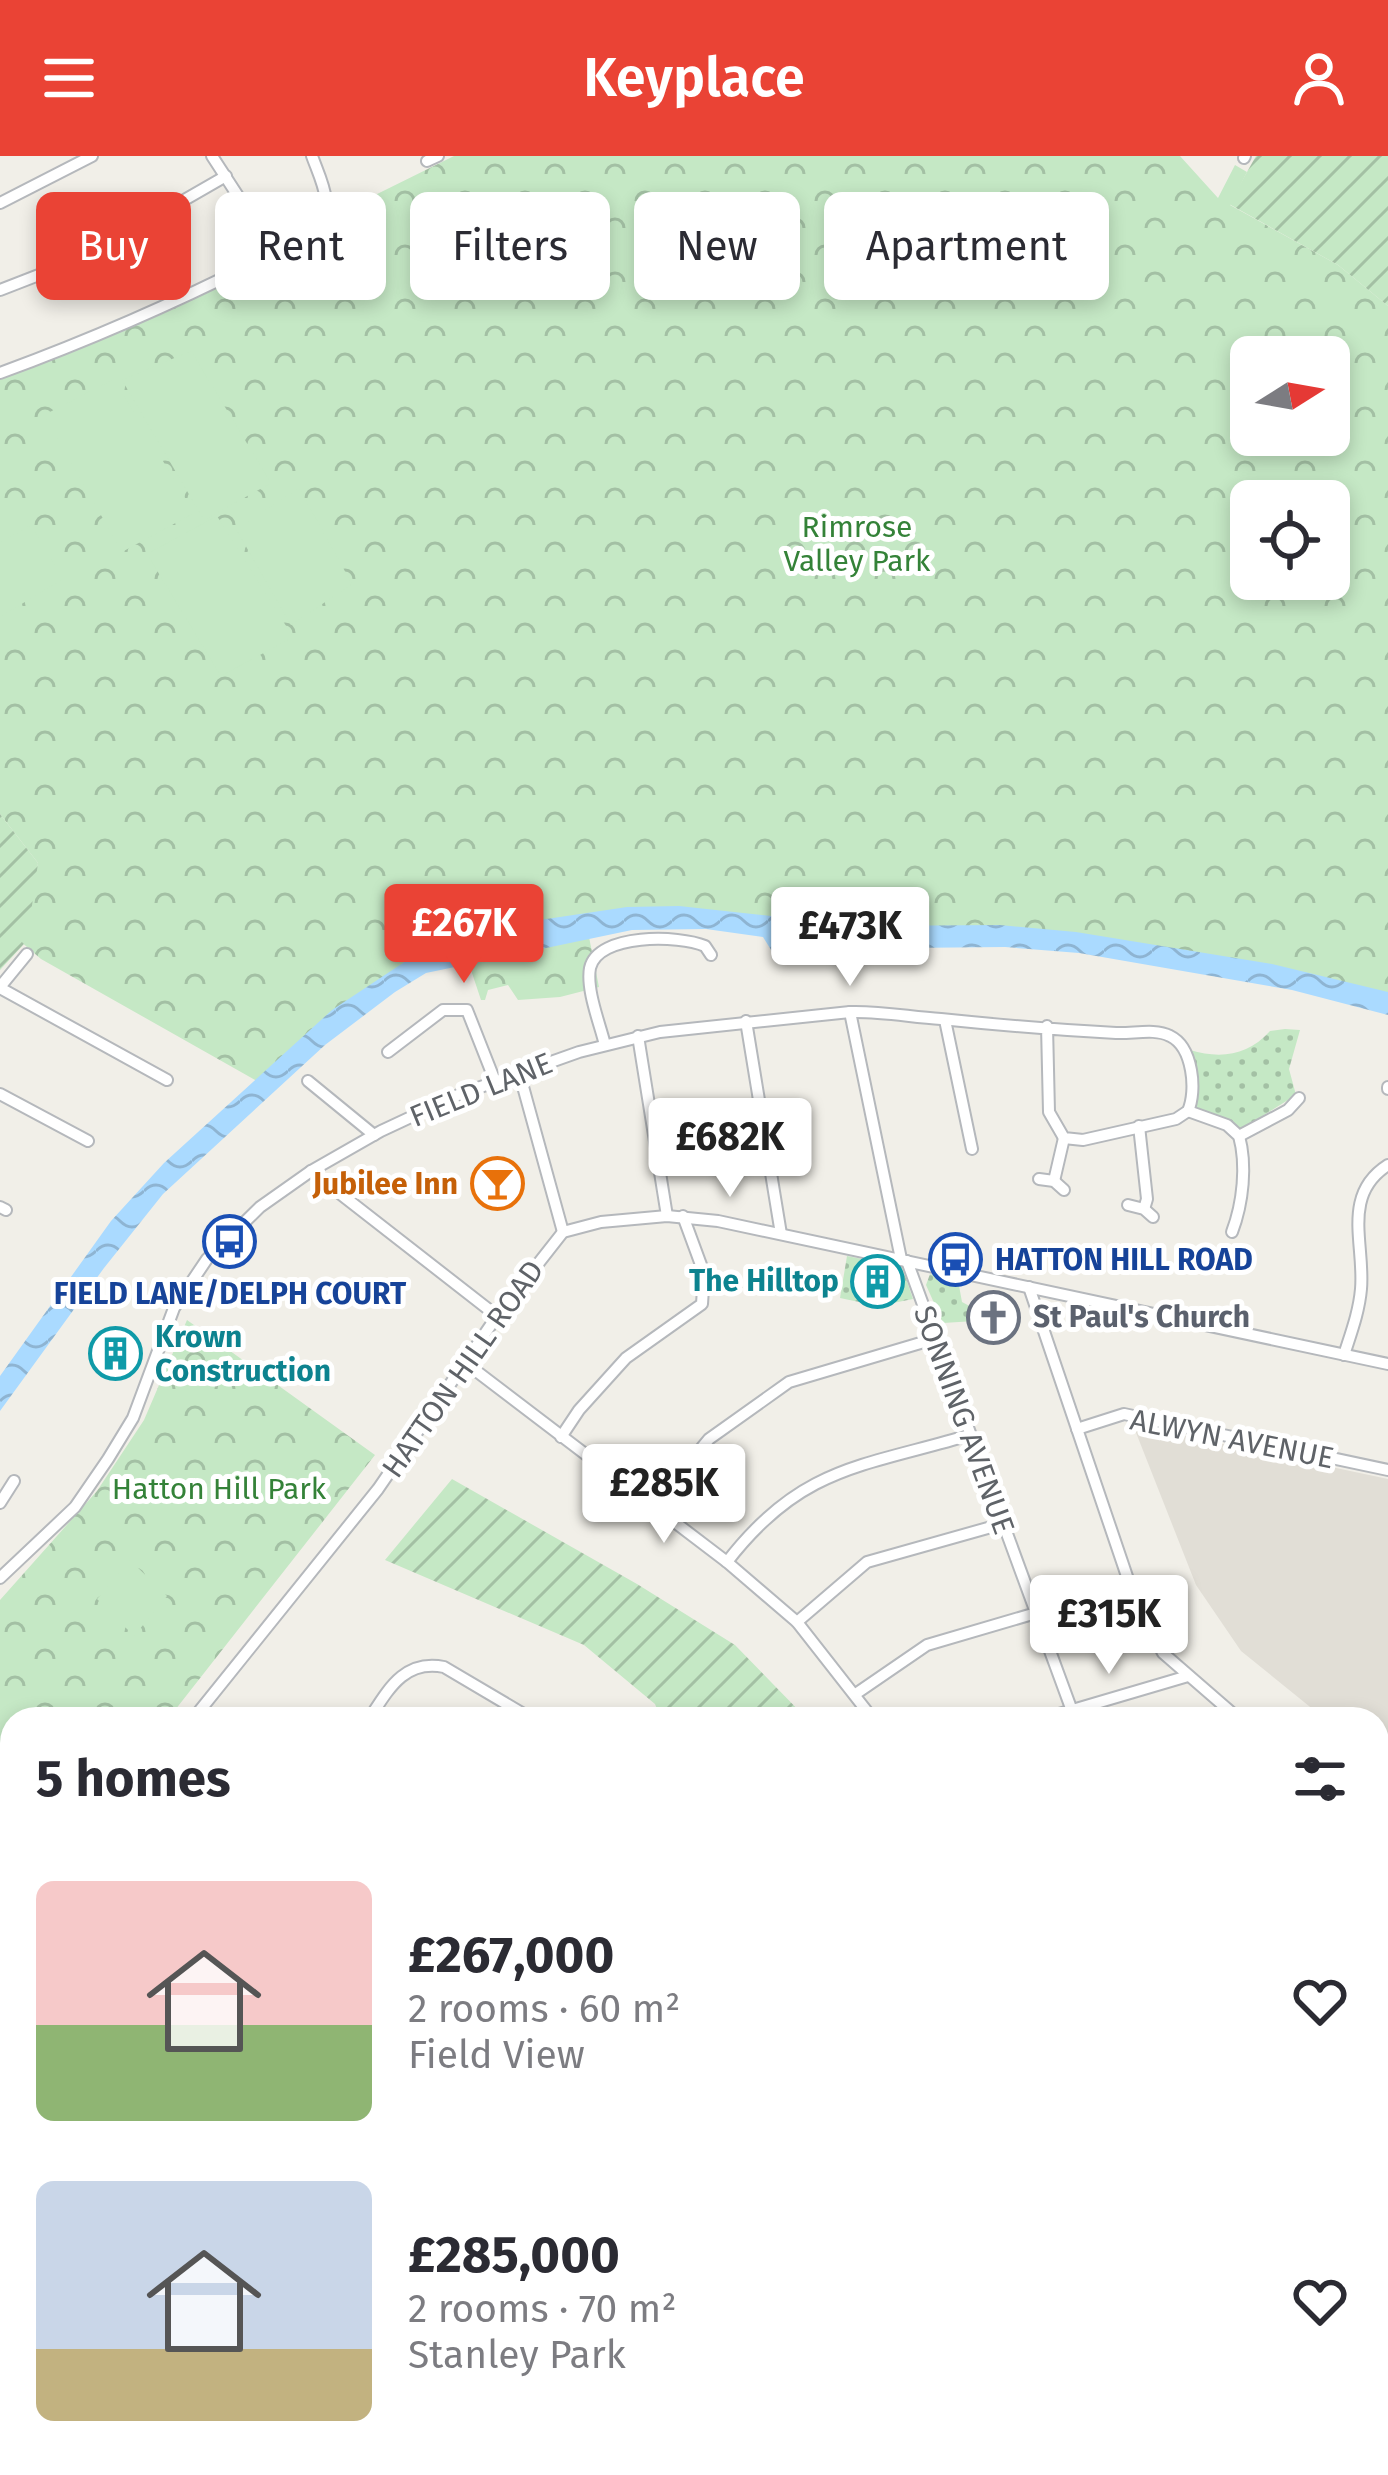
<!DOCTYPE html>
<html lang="en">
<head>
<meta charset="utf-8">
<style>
	:root { --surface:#fff; --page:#f7f7f7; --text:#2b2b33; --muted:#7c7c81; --accent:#ea4335 }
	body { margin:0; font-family:"Fira Sans",sans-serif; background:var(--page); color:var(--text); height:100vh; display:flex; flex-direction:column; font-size:45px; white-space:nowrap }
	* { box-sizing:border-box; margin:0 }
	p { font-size:39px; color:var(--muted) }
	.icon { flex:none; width:66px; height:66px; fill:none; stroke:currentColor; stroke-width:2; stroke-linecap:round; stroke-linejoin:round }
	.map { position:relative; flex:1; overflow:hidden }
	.details { position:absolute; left:0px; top:1551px; width:1389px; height:768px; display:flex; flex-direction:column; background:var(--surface); border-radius:36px 36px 0 0; box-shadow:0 6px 18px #0003 }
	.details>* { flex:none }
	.top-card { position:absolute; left:36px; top:36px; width:1317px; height:108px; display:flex; gap:24px }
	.needle { width:78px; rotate:79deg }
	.controls { position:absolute; left:1230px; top:180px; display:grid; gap:24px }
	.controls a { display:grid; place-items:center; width:120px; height:120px; border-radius:18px; background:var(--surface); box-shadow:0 6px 18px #0003; font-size:60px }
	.price { position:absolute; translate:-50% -102px; padding:0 27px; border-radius:12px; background:#fff; color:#222; font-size:39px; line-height:78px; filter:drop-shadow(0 3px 6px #0008) }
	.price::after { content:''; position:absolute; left:50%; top:72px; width:36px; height:27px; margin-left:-18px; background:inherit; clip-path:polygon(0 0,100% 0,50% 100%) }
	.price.selected { background:var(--accent); color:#fff }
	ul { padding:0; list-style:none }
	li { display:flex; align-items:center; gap:36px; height:300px; padding:0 36px }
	li span { display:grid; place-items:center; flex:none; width:336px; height:240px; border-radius:18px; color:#555 }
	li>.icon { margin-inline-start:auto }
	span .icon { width:144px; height:144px; fill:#fffc; stroke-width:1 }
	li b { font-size:51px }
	h2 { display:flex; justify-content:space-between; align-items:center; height:144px; padding:0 36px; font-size:51px }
	.chip { padding:0 42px; border-radius:18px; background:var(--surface); box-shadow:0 6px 18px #0003; font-size:42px; line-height:108px }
	.chip.selected { background:var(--accent); color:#fff }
	header { display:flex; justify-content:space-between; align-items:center; height:156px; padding:0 36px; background:var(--accent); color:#fff; font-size:54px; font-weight:600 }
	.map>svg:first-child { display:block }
	.education { fill:#e1ded6 }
	.grass { fill:url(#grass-dots) }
	.forest { fill:url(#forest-crowns); fill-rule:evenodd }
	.garden { fill:url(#garden-furrows) }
	.pitch { fill:#c5e8c5 }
	.water { fill:url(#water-waves) }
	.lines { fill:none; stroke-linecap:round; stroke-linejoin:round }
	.street-casing { stroke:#b5b8bc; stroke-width:14 }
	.secondary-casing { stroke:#b6babf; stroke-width:18 }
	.highway-casing { stroke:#f9ab00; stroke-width:24 }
	.street { stroke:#fff; stroke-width:10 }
	.secondary { stroke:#fff; stroke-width:15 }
	.highway { stroke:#fde293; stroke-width:21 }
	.labels { text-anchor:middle; stroke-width:10; stroke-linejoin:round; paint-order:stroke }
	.park-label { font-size:30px; fill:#348238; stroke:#fff }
	.street-label { font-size:30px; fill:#5f6368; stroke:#fff }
	.food-label { font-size:30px; font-weight:bold; fill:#c56008; stroke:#fff; text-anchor:end }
	.transit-label { font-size:30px; font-weight:bold; fill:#164399; stroke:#fff; text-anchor:start }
	.culture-label { font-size:30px; font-weight:bold; fill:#0d838f; stroke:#fff; text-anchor:end }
	.worship-label { font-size:30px; font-weight:bold; fill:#5b616d; stroke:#fff; text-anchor:start }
</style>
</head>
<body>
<header><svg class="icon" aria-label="menu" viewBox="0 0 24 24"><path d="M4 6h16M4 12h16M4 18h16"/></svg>Keyplace<svg class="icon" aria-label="person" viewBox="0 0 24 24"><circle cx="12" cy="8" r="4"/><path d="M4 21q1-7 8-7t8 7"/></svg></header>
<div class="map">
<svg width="1388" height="2319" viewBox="0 0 1388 2319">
	<defs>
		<pattern id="grass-dots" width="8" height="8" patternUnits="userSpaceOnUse" patternTransform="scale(3)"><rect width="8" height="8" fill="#c5e8c5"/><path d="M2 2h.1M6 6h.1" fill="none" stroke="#a3c0a4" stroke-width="1.8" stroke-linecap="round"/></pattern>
		<pattern id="forest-crowns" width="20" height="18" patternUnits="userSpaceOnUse" patternTransform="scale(3)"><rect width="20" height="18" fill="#c5e8c5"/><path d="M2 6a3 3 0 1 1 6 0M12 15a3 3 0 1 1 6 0" fill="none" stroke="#a3c0a4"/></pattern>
		<pattern id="garden-furrows" width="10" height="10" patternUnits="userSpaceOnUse" patternTransform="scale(3)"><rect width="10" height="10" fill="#c5e8c5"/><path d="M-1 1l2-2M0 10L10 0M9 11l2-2" fill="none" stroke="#a3c0a4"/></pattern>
		<pattern id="water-waves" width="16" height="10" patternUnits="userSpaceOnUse" patternTransform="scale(3)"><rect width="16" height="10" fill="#aadaff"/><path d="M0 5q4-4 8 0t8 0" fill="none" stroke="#8eb4d2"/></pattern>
	</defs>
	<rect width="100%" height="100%" fill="#f1efe8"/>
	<polygon class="education" points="1133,1269 1388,1323 1388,1614 1377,1605 1377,1563 1325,1563 1241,1495 1196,1429"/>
	<g class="grass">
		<path d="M1285 873 1300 874 1289 913 1296 939 1240 974 1229 964 1195 953 1198 938 1190 894C1220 903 1248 900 1270 875Z"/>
		<polygon points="847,1100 902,1111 913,1143 878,1150 840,1142"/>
		<polygon points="930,1118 958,1124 962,1146 977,1154 975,1165 943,1167 926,1129"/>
	</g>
	<g class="forest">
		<path d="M454 0H1180L1218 42 1235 9 1247 16 1230 49 1338 109 1388 150V848L1080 788 671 760 436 801 264 929 41 803 20 785 38 707 0 658V217L74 189 317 74 335 78 361 41 367 43ZM1251 201H1329V279H1251ZM1251 345H1329V423H1251Z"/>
		<polygon points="589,781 599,831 560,841 518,844 508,829 488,834 485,844 481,844 469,808"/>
		<polygon points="187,1164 375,1299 168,1563 12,1563 12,1593 0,1588 0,1444 97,1335 144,1264"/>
	</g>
	<g class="garden">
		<polygon points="1256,0 1388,0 1388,150 1338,109 1229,48"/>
		<polygon points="0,658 38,707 28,778 21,785 24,788 0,814"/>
		<polygon points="452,1323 637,1428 735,1489 807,1563 661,1563 655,1548 584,1489 385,1404"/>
	</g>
	<g class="pitch">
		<polygon points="191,195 271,327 204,364 122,224"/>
		<polygon points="114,223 194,357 122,396 44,259"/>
		<polygon points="299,332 352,428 291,469 236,373"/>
		<polygon points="217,360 293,481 221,520 147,398"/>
		<polygon points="31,369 63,423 0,461 0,387"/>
		<polygon points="130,1404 167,1440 134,1480 97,1443"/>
	</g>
	<polygon class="water" points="679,750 862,770 1000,769 1076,776 1272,808 1388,836 1388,859 1292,834 1079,797 1005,791 904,792 901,799 887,797 885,792 799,785 795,799 784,806 778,805 763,781 706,773 632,774 426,817 395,836 325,889 163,1038 104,1112 0,1255 0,1220 111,1065 164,1007 332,854 418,797 458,781 533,765 627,751"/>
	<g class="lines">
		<defs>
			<g id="street">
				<polyline points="212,0 275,97"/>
				<polyline points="1244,2 1245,0"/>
				<polyline points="427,5 438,0"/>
				<polyline points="0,47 92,0"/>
				<polyline points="0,134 85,101 226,20"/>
				<path d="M0 217C109 177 215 129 317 74 336 51 321 25 312 0"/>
				<polyline points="0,831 27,798"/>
				<polyline points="0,832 167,924"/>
				<polyline points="850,856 901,1103"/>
				<polyline points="945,864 972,993"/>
				<polyline points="746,865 781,1078"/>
				<polyline points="638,880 667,1060"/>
				<path d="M605 889C600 868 586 834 590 812 598 777 679 779 705 790L711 799"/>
				<polyline points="388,896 443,854 467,854 495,925"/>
				<polyline points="519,916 563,1076"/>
				<polyline points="308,925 374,979"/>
				<polyline points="1388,931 1388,933"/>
				<polyline points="0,938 88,985"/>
				<path d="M1188 955 1227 969 1239 980C1247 1009 1243 1047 1232 1076"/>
				<polyline points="1139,970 1147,1043 1144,1053"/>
				<polyline points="1239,980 1288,954 1299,942"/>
				<polyline points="311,1015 497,1160"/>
				<polyline points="1039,1023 1054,1025 1064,1034"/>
				<polyline points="1054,1025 1064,982"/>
				<polyline points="1128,1049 1144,1053 1153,1061"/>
				<polyline points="0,1051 6,1054"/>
				<polyline points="907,1105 1075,1563"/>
				<polyline points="1029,1131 1134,1441 1163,1497 1239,1563"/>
				<path d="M1344 1199C1351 1177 1359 1156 1361 1133 1365 1088 1341 1039 1388 1009"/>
				<polyline points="467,1208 727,1406 797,1466 873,1563"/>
				<polyline points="1077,1273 1124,1258 1388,1314"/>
				<polyline points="561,1281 579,1254 626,1202 702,1148 704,1117 683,1060"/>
				<polyline points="0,1347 14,1325"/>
				<polyline points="652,1352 709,1283 789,1226 934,1183"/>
				<path d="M727 1406C801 1310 862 1311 970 1279"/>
				<path d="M0 1422 75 1351 108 1303 133 1262 174 1152 207 1103 260 1051 311 1015 381 975 458 939 579 896 660 876 850 856C881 855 910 861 941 863 999 869 1058 874 1116 877 1133 878 1155 872 1170 880 1193 891 1197 935 1188 955L1176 963 1083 984 1064 982 1049 956 1047 870"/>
				<polyline points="797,1466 867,1406 1002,1368"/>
				<polyline points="857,1537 927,1489 1036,1457"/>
				<polyline points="193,1563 378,1333 497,1160 563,1076 601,1066 667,1060 718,1065 1388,1208"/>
				<path d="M369 1563C388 1534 404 1503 444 1511L532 1563"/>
				<polyline points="1042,1563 1188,1520"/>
				<polyline points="1377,1675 1388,1684"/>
				<polyline points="1377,1726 1388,1720"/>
				<polyline points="1377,1851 1388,1848"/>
				<polyline points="0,1955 12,1960"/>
				<polyline points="1377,1968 1388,1964"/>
				<polyline points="0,2005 12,1972"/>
				<polyline points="1377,2022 1388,2018"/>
				<polyline points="1377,2113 1388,2109"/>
				<polyline points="1377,2228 1388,2242"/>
				<polyline points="428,2307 438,2319"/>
				<polyline points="549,2307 558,2319"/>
				<polyline points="746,2307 757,2319"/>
				<polyline points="994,2307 1007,2319"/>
				<polyline points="1169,2307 1179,2319"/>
				<polyline points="1320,2307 1332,2319"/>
				<polyline points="350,2319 365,2307"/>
			</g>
			<g id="secondary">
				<polyline points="0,1781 12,1783"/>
				<polyline points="0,1820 12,1817"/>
				<polyline points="1377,1994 1388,1990"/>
			</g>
			<g id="highway">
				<polyline points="0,2162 12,2173"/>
				<polyline points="0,2192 12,2202"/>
				<polyline points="109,2307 118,2319"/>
				<polyline points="135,2307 144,2319"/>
			</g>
		</defs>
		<use href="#street" class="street-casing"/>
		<use href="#secondary" class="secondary-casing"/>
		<use href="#highway" class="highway-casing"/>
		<use href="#street" class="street"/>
		<use href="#secondary" class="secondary"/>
		<use href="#highway" class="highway"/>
	</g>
	<defs>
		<symbol id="bar-ring" viewBox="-11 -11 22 22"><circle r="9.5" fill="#fff" stroke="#e8710a" stroke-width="1.5"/><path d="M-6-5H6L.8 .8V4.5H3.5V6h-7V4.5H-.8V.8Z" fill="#e8710a"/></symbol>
		<symbol id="bus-ring" viewBox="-11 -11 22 22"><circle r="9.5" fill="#fff" stroke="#1a4fb4" stroke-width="1.5"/><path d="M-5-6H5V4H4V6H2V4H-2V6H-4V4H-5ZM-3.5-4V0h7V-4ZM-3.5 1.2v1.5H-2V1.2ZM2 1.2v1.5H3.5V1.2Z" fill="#1a4fb4"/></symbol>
		<symbol id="building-ring" viewBox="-11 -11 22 22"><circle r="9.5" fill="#fff" stroke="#0f9aa8" stroke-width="1.5"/><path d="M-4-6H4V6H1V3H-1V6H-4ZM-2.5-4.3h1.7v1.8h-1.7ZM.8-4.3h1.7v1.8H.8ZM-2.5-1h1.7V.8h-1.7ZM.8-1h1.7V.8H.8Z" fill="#0f9aa8"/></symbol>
		<symbol id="church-ring" viewBox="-11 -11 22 22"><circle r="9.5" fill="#fff" stroke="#6b7280" stroke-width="1.5"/><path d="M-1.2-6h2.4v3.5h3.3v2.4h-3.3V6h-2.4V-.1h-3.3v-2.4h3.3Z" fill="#6b7280"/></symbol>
	</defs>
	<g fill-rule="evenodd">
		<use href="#bar-ring" x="468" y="998" width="59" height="59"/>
		<use href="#bus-ring" x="200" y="1056" width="59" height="59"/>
		<use href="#bus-ring" x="926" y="1074" width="59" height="59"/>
		<use href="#building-ring" x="848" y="1096" width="59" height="59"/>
		<use href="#church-ring" x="964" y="1132" width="59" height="59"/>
		<use href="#building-ring" x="86" y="1168" width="59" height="59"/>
	</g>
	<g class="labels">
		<g class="park-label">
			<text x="857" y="381">Rimrose<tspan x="857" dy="34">Valley Park</tspan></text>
			<text x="219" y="1343">Hatton Hill Park</text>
		</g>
		<g class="street-label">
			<text transform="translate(481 934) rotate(-22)" y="10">FIELD LANE</text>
			<text transform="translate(463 1213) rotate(-55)" y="10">HATTON HILL ROAD</text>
			<text transform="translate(964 1264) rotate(70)" y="10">SONNING AVENUE</text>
			<text transform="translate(1232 1283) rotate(11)" y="10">ALWYN AVENUE</text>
		</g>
		<g class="food-label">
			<text x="458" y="1038">Jubilee Inn</text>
		</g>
		<g class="transit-label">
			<text x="995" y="1114">HATTON HILL ROAD</text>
			<text x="230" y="1148" text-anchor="middle">FIELD LANE/DELPH COURT</text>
		</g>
		<g class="culture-label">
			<text x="839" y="1135">The Hilltop</text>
			<text x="155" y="1191" text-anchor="start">Krown<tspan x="155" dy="34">Construction</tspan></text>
		</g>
		<g class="worship-label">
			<text x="1033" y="1171">St Paul's Church</text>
		</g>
	</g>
</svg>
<div class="controls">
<a><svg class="needle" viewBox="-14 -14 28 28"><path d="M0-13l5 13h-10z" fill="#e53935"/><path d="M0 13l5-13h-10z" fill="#7c7c81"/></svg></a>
<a><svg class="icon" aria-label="locate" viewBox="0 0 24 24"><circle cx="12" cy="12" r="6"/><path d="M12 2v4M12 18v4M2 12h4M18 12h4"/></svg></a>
</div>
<b class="price selected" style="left:464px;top:830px">£267K</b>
<b class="price" style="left:850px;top:833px">£473K</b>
<b class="price" style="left:730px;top:1044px">£682K</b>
<b class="price" style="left:664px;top:1390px">£285K</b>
<b class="price" style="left:1109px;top:1521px">£315K</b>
<div class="top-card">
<a class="chip selected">Buy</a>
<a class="chip">Rent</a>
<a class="chip">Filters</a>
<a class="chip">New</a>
<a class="chip">Apartment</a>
</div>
<section class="details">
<h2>5 homes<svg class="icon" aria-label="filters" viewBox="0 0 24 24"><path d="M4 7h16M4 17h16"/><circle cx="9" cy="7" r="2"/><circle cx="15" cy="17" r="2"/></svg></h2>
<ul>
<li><span style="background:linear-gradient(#f6c9c9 60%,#8fb573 0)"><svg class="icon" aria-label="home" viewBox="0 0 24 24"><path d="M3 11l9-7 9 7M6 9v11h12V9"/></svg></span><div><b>£267,000</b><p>2 rooms · 60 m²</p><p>Field View</p></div><svg class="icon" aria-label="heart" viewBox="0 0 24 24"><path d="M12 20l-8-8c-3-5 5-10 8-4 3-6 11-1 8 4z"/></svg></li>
<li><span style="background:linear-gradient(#c9d6e8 70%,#c2b280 0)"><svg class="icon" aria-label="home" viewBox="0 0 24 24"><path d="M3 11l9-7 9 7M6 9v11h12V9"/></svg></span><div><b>£285,000</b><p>2 rooms · 70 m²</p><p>Stanley Park</p></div><svg class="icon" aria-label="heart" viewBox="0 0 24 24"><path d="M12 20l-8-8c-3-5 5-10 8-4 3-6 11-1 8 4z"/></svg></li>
</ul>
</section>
</div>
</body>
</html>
